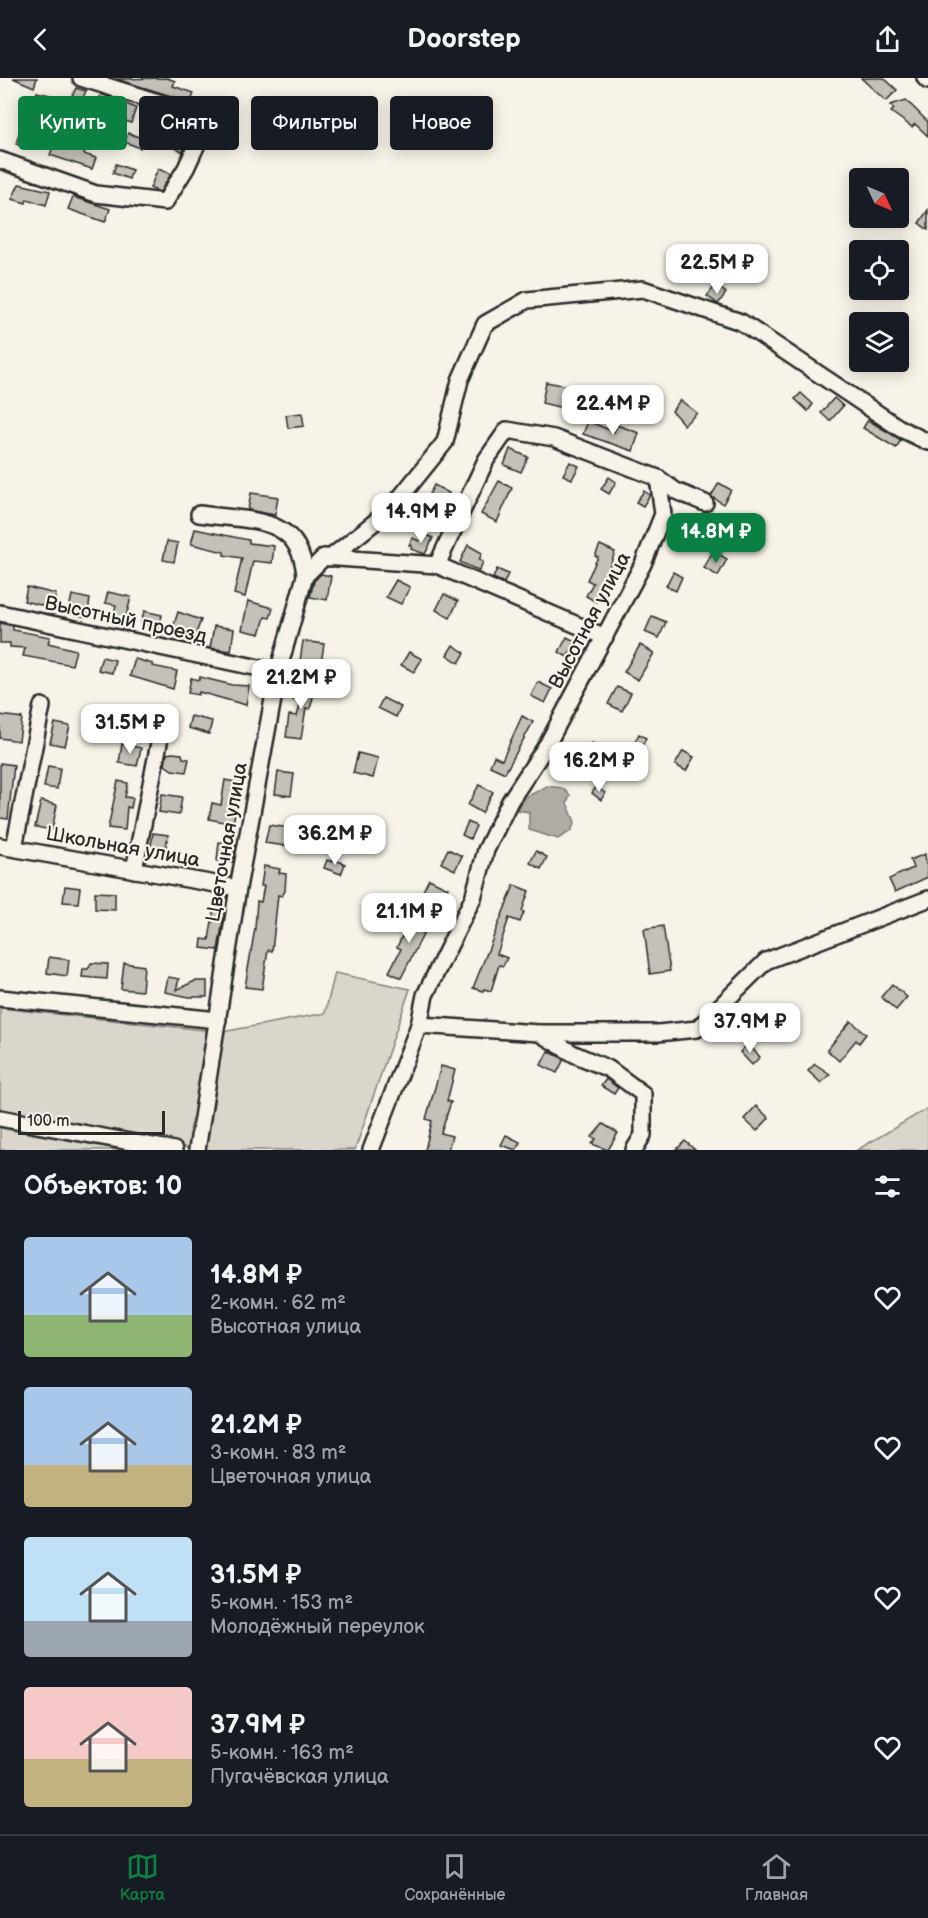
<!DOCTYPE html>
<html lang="ru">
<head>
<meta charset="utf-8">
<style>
	:root { --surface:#171b24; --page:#242831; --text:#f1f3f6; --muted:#9ea1a6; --line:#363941; --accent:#0b8043 }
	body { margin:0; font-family:"Balsamiq Sans",sans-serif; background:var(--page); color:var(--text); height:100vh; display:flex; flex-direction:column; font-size:22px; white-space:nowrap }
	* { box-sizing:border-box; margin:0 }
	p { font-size:20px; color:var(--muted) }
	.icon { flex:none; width:33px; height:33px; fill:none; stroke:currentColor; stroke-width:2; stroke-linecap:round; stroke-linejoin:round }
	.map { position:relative; height:1072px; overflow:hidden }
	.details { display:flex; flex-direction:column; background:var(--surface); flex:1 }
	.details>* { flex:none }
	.banner { position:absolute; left:18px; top:18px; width:600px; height:54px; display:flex; gap:12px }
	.needle { width:39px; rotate:134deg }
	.controls { position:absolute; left:849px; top:90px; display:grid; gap:12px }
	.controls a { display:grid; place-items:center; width:60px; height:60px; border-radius:6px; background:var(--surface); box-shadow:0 3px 15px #0003; font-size:30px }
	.scale { position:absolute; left:18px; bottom:15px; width:147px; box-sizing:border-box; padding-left:6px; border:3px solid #2b2b2b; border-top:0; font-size:16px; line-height:21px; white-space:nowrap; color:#2b2b2b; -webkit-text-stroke:4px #f7f3e8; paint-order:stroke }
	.price { position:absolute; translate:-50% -51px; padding:0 14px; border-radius:12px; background:#fff; color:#222; font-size:20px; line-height:39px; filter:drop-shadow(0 2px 3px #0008) }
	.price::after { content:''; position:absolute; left:50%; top:36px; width:18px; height:14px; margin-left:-9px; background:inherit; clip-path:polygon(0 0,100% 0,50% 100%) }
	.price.selected { background:var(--accent); color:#fff }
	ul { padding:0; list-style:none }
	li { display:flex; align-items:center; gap:18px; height:150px; padding:0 24px }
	li span { display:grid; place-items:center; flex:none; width:168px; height:120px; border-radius:6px; color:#555 }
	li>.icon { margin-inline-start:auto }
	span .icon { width:72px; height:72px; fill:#fffc; stroke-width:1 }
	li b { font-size:26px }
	h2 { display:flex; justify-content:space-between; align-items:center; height:72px; padding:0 24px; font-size:26px }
	.chip { padding:0 21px; border-radius:6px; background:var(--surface); box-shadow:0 3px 15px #0003; font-size:21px; line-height:54px }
	.chip.selected { background:var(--accent); color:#fff }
	header { display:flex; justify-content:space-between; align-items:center; height:78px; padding:0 24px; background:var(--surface); font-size:27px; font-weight:600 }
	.tab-bar { display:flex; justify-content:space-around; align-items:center; height:84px; border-top:2px solid var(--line); background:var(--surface); font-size:16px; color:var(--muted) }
	.tab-bar a { display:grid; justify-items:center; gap:3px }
	.tab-bar .selected { color:var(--accent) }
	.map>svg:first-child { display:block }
	.green { fill:#dad6cc; stroke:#82807c; stroke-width:1.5 }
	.water { fill:#afaca4; stroke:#7a7874; stroke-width:1.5 }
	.building { fill:#c4c1b9; stroke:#2b2b2b; stroke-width:1.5 }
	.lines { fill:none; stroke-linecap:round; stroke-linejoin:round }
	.minor-casing { stroke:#2b2b2b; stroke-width:20 }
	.minor { stroke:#f7f3e8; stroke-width:15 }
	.labels { text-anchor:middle; stroke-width:4.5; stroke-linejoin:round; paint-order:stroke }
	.street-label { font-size:20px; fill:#2b2b2b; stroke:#f7f3e8 }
</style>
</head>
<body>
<header><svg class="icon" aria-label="back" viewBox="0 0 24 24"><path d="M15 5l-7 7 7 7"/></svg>Doorstep<svg class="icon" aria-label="share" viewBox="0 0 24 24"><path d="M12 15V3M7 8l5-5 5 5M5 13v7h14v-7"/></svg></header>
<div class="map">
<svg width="928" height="1072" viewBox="0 0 928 1072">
	<rect width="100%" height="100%" fill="#f7f3e8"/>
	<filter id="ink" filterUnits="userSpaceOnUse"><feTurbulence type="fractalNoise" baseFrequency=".0167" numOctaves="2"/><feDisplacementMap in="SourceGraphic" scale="12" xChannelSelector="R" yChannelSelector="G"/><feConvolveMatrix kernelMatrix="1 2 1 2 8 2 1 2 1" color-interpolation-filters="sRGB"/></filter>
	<g filter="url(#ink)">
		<g class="green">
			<polygon points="335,895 410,911 355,1072 198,1072 0,1037 0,930 222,954 325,935"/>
			<polygon points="928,1030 928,1072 857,1072"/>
			<polygon points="0,1050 123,1072 0,1072"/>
		</g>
		<polygon class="water" points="547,708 562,710 570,717 567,725 575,744 571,753 558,761 529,752 529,734 516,732 526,719"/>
		<g class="building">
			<polygon points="13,0 37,0 34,9"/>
			<polygon points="167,0 175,3 173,8 194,15 191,24 116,1"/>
			<polygon points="861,0 884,0 897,12 886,23"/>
			<polygon points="76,10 86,13 83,20 98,25 101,16 136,30 131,45 96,32 95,35 68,27"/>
			<polygon points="37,14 50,17 45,33 33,29"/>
			<polygon points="906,22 928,44 928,58 915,46 912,49 891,34 894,31 890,27"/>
			<polygon points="21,48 33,52 28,70 16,66"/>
			<polygon points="78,51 91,56 84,76 96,80 92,91 50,77 55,63 71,69"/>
			<polygon points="178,53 187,56 183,74 172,69"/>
			<polygon points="128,55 144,61 140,70 125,64"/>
			<polygon points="116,86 132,92 129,101 113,95"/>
			<polygon points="158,91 171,96 160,114 150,110"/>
			<polygon points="19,106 50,113 46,127 27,121 26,125 12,121"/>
			<polygon points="73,119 110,131 105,144 68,131"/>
			<polygon points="928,132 928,152 919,145"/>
			<polygon points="716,207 726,215 718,226 707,218"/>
			<polygon points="546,304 568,308 563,330 542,325"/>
			<polygon points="801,315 813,326 808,333 795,321"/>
			<polygon points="834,320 843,328 830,343 821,335"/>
			<polygon points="641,322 652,327 648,336 637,331"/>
			<polygon points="680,322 697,335 684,347 672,333"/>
			<polygon points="302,335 304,348 288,350 286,337"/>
			<polygon points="868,342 901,362 896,370 863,350"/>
			<polygon points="588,343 614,354 617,347 639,355 633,373 583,356"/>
			<polygon points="510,371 528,379 521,394 504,387"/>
			<polygon points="570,384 579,388 572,401 563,397"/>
			<polygon points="609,399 616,404 609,416 601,411"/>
			<polygon points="499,403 512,410 497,444 481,436"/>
			<polygon points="719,405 731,412 723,426 711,418"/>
			<polygon points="434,407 449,415 439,436 423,429"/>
			<polygon points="644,413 650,417 643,428 636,424"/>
			<polygon points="251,415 278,419 275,437 248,432"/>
			<polygon points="704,434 719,440 712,453 698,446"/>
			<polygon points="195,451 249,462 249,465 274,468 272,485 253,483 245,519 234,516 242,480 224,477 224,474 191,466"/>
			<polygon points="423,455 433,460 425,476 411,471 412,468 409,467 413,460 419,463"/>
			<polygon points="167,463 178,465 174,484 163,482"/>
			<polygon points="468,467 482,475 479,482 483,484 479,493 460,484"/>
			<polygon points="600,467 615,474 596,524 586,518 593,505 587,502 598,479 595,478"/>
			<polygon points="713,473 727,481 718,498 704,490"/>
			<polygon points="497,491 508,496 504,505 493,500"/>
			<polygon points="673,494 682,499 676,513 666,508"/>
			<polygon points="321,496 331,498 327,522 310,519 314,503"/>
			<polygon points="396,502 410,509 401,526 386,519"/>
			<polygon points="27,509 56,516 53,530 24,523"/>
			<polygon points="108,514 131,519 125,543 113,541 116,527 105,525"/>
			<polygon points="444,516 458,523 450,540 436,532"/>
			<polygon points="72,517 90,521 87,539 68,535"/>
			<polygon points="248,523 273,530 270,540 265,539 260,556 242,552"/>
			<polygon points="144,533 162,537 159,550 141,546"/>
			<polygon points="178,534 201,542 194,561 172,553"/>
			<polygon points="652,538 666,544 659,560 645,554"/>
			<polygon points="0,545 13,548 13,552 50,559 48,565 76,572 72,587 23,578 25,570 10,569 10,565 0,565"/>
			<polygon points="214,548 234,551 231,573 210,570"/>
			<polygon points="567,559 576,564 567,579 559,574"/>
			<polygon points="303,563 324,566 320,593 299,590"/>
			<polygon points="453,567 465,575 459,585 447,577"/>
			<polygon points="640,567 654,575 638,602 624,594"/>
			<polygon points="409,574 422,581 414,594 401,587"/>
			<polygon points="102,579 115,582 112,595 98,592"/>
			<polygon points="135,581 153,586 152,588 177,593 173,611 130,598"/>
			<polygon points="200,599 232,607 249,608 246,627 199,614 198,617 188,615 191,600 199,602"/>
			<polygon points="300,604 316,607 310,631 306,630 301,661 286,659 289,637 297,638 301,624 293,622"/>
			<polygon points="538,604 552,611 545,625 531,618"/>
			<polygon points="617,609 631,615 622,633 608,626"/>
			<polygon points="383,620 401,629 396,639 378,630"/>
			<polygon points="0,637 22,640 19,663 0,660"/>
			<polygon points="191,638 212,643 209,656 188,650"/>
			<polygon points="522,638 533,644 505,695 490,688 494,678 502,682"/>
			<polygon points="55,645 70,648 65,668 50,665"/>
			<polygon points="639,656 646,660 639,674 631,671"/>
			<polygon points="592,665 603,671 585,702 575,696"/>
			<polygon points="122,666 141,670 137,688 119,685"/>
			<polygon points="683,673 694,679 686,693 675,687"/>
			<polygon points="172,675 182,676 183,680 189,681 186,694 172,692 165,687 167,676"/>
			<polygon points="358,675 378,680 373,700 353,695"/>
			<polygon points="0,685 14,687 8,741 0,740"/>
			<polygon points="48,688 60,690 57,711 44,709"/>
			<polygon points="278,694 294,696 291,718 275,716"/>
			<polygon points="225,702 240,705 233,746 209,741 212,725 221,727"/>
			<polygon points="118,703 128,705 125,719 133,720 131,730 127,729 125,752 108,750"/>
			<polygon points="479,707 493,714 482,735 468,727"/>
			<polygon points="596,709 605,715 601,722 592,715"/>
			<polygon points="162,716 182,719 179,737 159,734"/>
			<polygon points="41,723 57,727 52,752 35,749"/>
			<polygon points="468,744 476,748 470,761 462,757"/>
			<polygon points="269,747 289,750 286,768 265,765"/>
			<polygon points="153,755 168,757 165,774 150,772"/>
			<polygon points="219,764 236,766 233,784 217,783"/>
			<polygon points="448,771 462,778 455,792 441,785"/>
			<polygon points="536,773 547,779 541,791 530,785"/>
			<polygon points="925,776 928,799 895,814 889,801 913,790 910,782"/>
			<polygon points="333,781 345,786 341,796 324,790 327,782 332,784"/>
			<polygon points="264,788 280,791 279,795 286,796 285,813 282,818 278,817 272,873 268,872 262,911 245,909 255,850 257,823 261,824 264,808 261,808"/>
			<polygon points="429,801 448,810 440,826 421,817"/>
			<polygon points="514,807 529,813 522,833 524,834 520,844 509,840 497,876 507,880 503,888 499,887 491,913 484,911 483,913 473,910"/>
			<polygon points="65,808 80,810 78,825 63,824"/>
			<polygon points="95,814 115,815 115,832 95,831"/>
			<polygon points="214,830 225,831 218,872 201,870 202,861 209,862"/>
			<polygon points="413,836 430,843 401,900 389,894 401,871 397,869"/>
			<polygon points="663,848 670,893 650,896 644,851"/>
			<polygon points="49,879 69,882 67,898 47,895"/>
			<polygon points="91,885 108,886 107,901 82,899 83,891 88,891"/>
			<polygon points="124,885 144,888 142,913 121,911"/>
			<polygon points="168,899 179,901 176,912 195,903 207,903 207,919 189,919 165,914"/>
			<polygon points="892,906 907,919 896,932 881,919"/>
			<polygon points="851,943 866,956 859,965 856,962 839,983 827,972"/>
			<polygon points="748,966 760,979 752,987 740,974"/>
			<polygon points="548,973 564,981 557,995 541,987"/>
			<polygon points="815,986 830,996 821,1005 808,993"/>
			<polygon points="441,988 455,992 447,1023 451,1024 441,1055 452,1058 448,1072 425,1072 432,1043 426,1041"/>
			<polygon points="606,1001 618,1010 614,1016 601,1008"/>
			<polygon points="756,1028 769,1040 757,1053 744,1041"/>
			<polygon points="603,1046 618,1055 608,1072 592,1066 596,1061 592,1059"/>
			<polygon points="506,1057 520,1064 516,1072 501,1067"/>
			<polygon points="685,1063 695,1072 676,1072"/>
		</g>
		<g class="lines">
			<defs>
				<g id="minor">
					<polyline points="925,0 928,3"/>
					<polyline points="0,82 96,116 165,124 186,90 209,40 81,0"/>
					<path d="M199 436C248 443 301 436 305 498"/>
					<polyline points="330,480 391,431 445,364 460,302 485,246 527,222 643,211 741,244 901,351 928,364"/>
					<polyline points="437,487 486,382 507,352 554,360 658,400 676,413 705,425"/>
					<polyline points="0,535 278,594"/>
					<polyline points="0,768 238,810"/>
					<polyline points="14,770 42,628"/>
					<polyline points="134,792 159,665"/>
					<polyline points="0,920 218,942"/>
					<polyline points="419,947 539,955 658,955 697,951 766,883 928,821"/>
					<polyline points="539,955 574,976 609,991 643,1016 643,1057 634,1072"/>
					<polyline points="0,1040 174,1072"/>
					<polyline points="197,1072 238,810 278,594 305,498 324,479 437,487 605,559"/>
					<polyline points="371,1072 419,947 425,917 473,820 486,772 510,723 548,665 643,486 663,436 658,400"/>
				</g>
			</defs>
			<use href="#minor" class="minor-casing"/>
			<use href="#minor" class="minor"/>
		</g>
	</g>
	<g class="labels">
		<g class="street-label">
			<text transform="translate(126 541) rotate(12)" y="7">Высотный проезд</text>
			<text transform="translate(589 542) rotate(-62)" y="7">Высотная улица</text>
			<text transform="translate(226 764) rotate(-80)" y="7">Цветочная улица</text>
			<text transform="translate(123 768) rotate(10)" y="7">Школьная улица</text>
		</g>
	</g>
</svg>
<div class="controls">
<a><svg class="needle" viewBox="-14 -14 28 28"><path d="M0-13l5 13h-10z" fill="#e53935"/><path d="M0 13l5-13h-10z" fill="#9ea1a6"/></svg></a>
<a><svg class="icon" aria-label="locate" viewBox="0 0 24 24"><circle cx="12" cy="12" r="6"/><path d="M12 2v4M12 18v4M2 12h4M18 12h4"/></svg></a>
<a><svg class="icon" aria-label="layers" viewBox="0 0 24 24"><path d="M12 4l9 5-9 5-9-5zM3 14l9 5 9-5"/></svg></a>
</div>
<div class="scale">100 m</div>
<b class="price" style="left:717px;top:217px">22.5M ₽</b>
<b class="price" style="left:613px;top:358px">22.4M ₽</b>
<b class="price" style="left:421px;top:466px">14.9M ₽</b>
<b class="price selected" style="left:716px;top:486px">14.8M ₽</b>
<b class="price" style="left:301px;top:632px">21.2M ₽</b>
<b class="price" style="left:130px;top:677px">31.5M ₽</b>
<b class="price" style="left:599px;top:715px">16.2M ₽</b>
<b class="price" style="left:335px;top:788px">36.2M ₽</b>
<b class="price" style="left:409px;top:866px">21.1M ₽</b>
<b class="price" style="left:750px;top:976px">37.9M ₽</b>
<div class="banner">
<a class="chip selected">Купить</a>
<a class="chip">Снять</a>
<a class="chip">Фильтры</a>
<a class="chip">Новое</a>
</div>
</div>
<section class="details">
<h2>Объектов: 10<svg class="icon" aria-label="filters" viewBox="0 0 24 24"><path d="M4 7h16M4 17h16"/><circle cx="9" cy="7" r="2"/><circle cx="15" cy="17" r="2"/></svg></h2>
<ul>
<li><span style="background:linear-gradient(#a9c7e8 65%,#8fb573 0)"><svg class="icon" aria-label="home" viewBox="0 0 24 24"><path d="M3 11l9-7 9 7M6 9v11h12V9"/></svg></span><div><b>14.8M ₽</b><p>2-комн. · 62 m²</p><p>Высотная улица</p></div><svg class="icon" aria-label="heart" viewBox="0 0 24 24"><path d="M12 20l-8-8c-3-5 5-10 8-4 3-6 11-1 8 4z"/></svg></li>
<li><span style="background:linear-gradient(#a9c7e8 65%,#c2b280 0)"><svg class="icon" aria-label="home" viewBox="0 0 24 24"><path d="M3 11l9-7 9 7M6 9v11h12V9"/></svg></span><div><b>21.2M ₽</b><p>3-комн. · 83 m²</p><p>Цветочная улица</p></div><svg class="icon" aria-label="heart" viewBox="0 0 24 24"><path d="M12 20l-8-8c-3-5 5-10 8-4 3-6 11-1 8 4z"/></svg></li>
<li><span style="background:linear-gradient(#bfe0f5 70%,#9aa5b1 0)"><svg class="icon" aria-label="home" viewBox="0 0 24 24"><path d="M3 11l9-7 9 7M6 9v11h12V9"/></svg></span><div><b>31.5M ₽</b><p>5-комн. · 153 m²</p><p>Молодёжный переулок</p></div><svg class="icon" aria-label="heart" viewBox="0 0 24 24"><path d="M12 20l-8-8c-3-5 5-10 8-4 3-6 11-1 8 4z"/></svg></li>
<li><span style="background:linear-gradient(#f6c9c9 60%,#c2b280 0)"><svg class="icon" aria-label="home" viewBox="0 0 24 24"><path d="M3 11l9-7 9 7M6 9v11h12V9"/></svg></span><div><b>37.9M ₽</b><p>5-комн. · 163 m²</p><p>Пугачёвская улица</p></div><svg class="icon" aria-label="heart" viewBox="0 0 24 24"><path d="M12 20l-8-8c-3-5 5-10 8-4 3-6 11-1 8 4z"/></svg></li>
</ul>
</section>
<nav class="tab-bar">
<a class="selected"><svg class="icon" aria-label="map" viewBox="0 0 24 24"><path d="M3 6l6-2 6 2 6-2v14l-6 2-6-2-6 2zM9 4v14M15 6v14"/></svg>Карта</a>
<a><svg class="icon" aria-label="saved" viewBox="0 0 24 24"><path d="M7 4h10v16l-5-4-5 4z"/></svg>Сохранённые</a>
<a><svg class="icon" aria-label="home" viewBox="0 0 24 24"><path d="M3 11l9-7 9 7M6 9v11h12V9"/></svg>Главная</a>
</nav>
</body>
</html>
